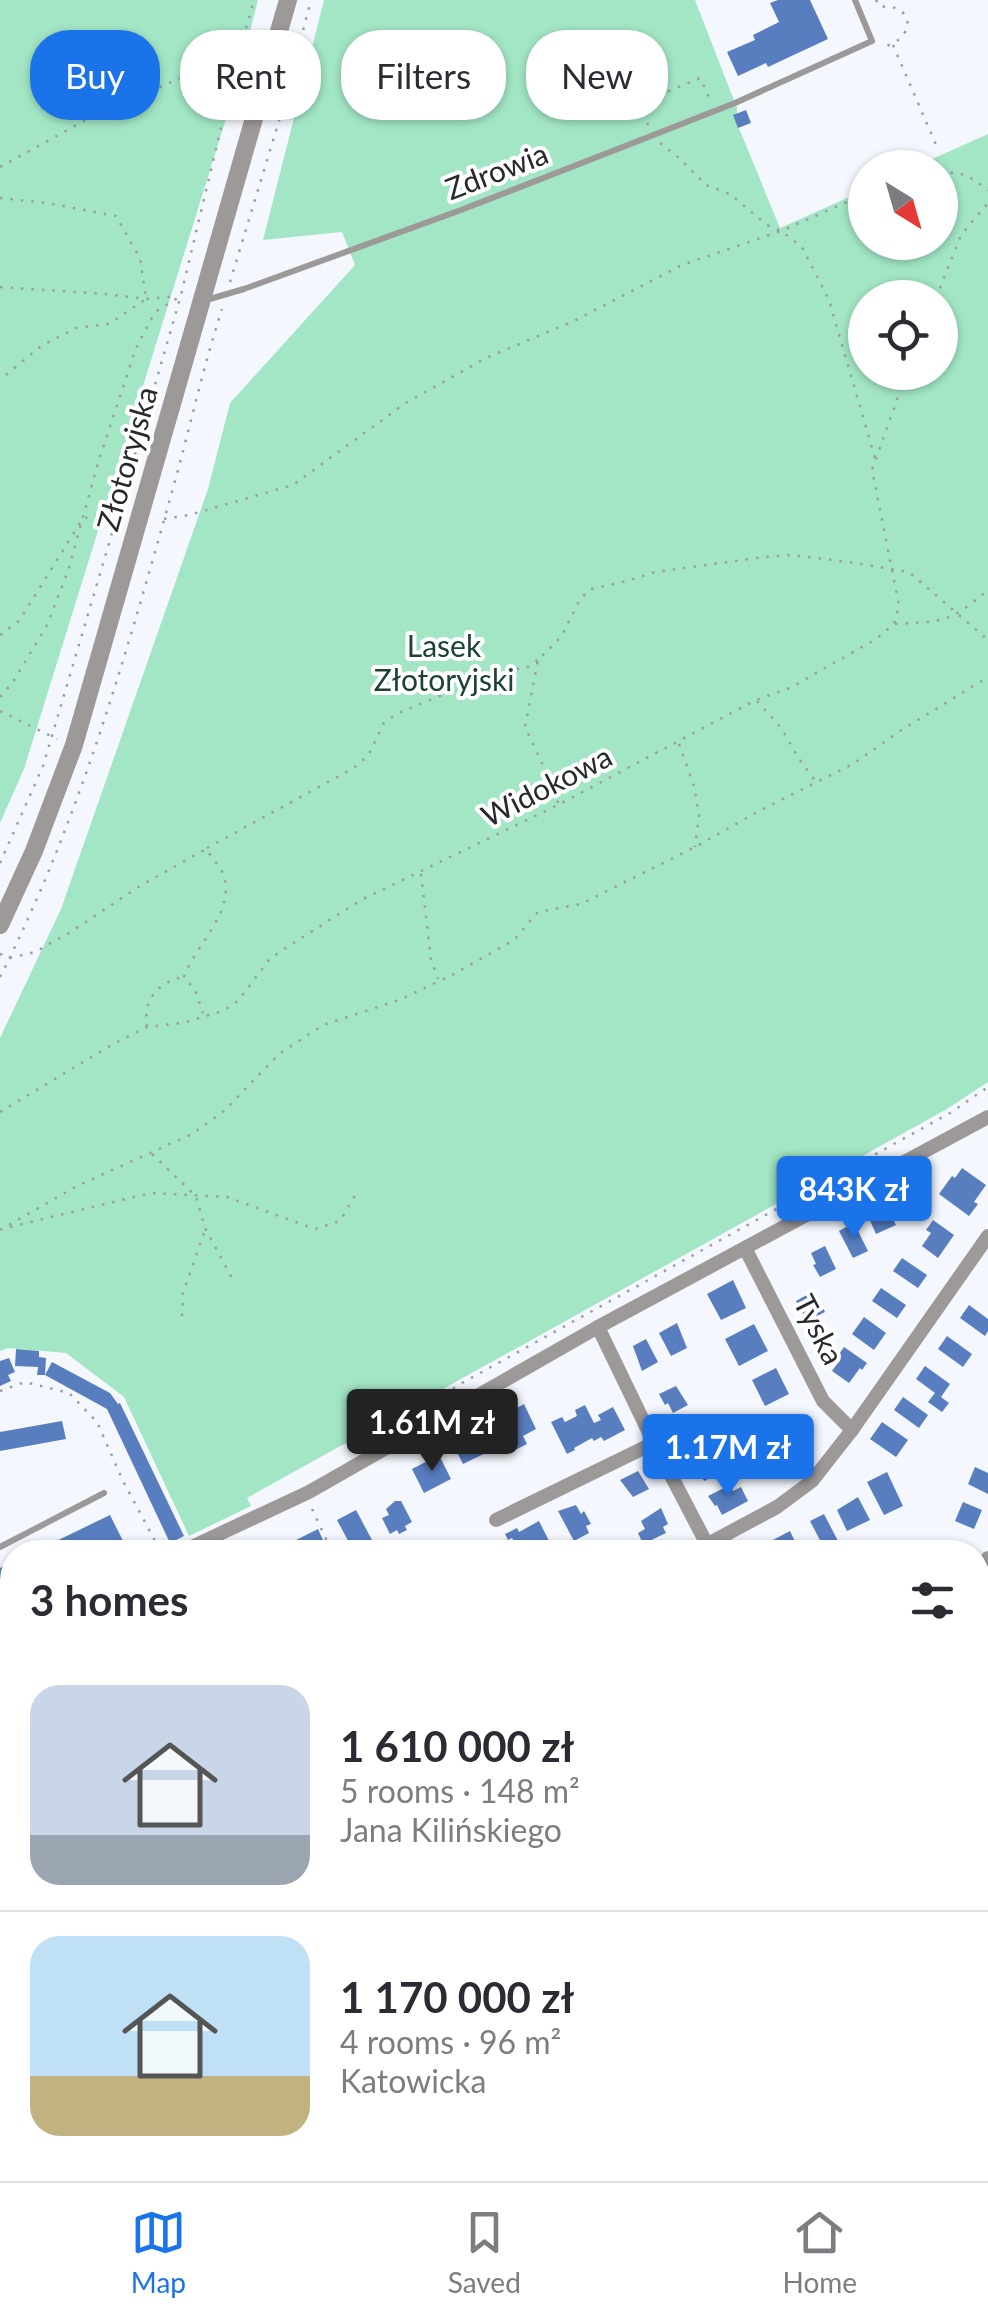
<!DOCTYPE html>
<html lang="en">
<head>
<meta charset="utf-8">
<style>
	:root { --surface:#fff; --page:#f2f2f3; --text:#2b2b33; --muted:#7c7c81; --line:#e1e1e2; --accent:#1a73e8 }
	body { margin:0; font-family:Lato,sans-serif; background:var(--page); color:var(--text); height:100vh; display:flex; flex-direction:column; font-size:38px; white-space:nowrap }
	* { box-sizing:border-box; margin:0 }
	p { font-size:32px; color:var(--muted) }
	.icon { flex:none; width:55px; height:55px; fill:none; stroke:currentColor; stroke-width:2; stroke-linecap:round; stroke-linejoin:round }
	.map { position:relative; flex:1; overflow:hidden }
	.panel { position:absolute; left:0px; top:1540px; width:990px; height:642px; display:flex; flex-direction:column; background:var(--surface); border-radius:40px 40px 0 0; box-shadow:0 2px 8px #0004 }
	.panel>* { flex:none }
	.hud { position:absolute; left:30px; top:30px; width:930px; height:90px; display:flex; gap:20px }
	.needle { width:65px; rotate:143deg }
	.tools { position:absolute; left:848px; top:150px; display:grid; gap:20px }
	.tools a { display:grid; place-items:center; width:110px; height:110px; border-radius:50%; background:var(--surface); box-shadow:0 2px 8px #0004; font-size:50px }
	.price { position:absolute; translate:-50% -85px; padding:0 22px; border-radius:10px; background:var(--accent); color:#fff; font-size:32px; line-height:65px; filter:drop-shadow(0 2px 5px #0008) }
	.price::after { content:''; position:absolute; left:50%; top:60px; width:30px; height:22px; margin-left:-15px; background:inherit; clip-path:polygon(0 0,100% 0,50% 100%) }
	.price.current { background:#222; color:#fff }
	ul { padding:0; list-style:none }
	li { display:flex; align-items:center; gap:30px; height:250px; padding:0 30px }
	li+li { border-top:2px solid var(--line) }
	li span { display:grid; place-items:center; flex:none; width:280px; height:200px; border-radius:30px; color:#555 }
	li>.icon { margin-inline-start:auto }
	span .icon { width:120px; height:120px; fill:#fffc; stroke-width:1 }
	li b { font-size:42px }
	h2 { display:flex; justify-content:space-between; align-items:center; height:120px; padding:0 30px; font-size:42px }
	.chip { padding:0 35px; border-radius:40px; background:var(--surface); box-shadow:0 2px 8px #0004; font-size:35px; line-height:90px }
	.chip.current { background:var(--accent); color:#fff }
	.tab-bar { display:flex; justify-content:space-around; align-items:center; height:140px; border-top:2px solid var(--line); background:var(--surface); font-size:28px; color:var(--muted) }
	.tab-bar a { display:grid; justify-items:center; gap:5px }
	.tab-bar .current { color:var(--accent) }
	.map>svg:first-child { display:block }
	.green { fill:#a2e6c5; fill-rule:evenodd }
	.building { fill:#597ec0 }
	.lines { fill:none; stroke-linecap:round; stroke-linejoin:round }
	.path { stroke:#9b9ea3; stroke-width:2.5; stroke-dasharray:2.5 8; stroke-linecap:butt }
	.service { stroke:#9e9999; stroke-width:6 }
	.minor { stroke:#9e9999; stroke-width:14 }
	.tertiary { stroke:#9e9999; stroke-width:18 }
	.labels { text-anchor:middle; stroke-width:8; stroke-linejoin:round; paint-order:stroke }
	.street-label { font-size:30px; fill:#27292c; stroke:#fff }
	.park-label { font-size:30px; fill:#1b4432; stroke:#fff }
</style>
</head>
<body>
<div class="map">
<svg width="988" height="2181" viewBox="0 0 988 2181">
	<rect width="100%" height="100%" fill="#f4f8fe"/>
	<g class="green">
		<polygon points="0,0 258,0 234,93 24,769 0,823"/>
		<path d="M324 0H695L737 108V114L734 116 780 228 865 190V242H940V168L914 167 988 134V1082L947 1109 247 1498 251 1506 189 1536 124 1397 66 1353 8 1348 0 1351V1038L61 909 208 489 230 403 355 265 342 232 263 240ZM865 298H940V372H865Z"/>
		<polygon points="12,1647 12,1887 0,1860 0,1653"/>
		<polygon points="364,2170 800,2170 806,2181 360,2181"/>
	</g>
	<g class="building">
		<polygon points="778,0 810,0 828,39 768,67 766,63 738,76 727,52 755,40 753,35 779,22 770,3"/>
		<polygon points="746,110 751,123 738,128 733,115"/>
		<polygon points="962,1168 986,1185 974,1202 978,1204 969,1216 939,1194 952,1176 955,1178"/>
		<polygon points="886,1206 896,1225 876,1234 868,1216"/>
		<polygon points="933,1220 954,1235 938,1258 922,1246 931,1233 926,1230"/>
		<polygon points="854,1223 868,1251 853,1258 839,1231"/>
		<polygon points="825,1246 836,1269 820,1277 813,1265 816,1264 811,1253"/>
		<polygon points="902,1258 927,1275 918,1288 893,1271"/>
		<polygon points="733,1280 746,1308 721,1320 707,1294"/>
		<polygon points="881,1288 906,1305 897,1318 872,1301"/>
		<polygon points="814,1291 825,1312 807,1321 796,1301"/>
		<polygon points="969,1305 988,1319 988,1331 985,1336 960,1318"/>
		<polygon points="864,1317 886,1333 874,1350 852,1334"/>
		<polygon points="677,1323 687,1348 671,1356 659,1333"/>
		<polygon points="754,1324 768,1351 739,1366 725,1339"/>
		<polygon points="947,1336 972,1354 963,1367 938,1349"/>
		<polygon points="646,1339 658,1362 642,1371 633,1346"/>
		<polygon points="844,1347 867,1363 862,1370 860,1368 849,1383 832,1371 840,1360 837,1357"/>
		<polygon points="16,1349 39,1351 39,1357 46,1358 45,1375 52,1362 110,1393 118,1404 120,1403 184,1536 170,1543 107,1409 45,1375 37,1375 38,1367 15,1366"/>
		<polygon points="9,1358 15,1372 8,1375 11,1381 0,1386 0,1361"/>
		<polygon points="925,1366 950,1384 941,1397 949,1403 942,1412 928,1402 935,1393 916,1379"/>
		<polygon points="776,1368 789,1394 765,1406 752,1380"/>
		<polygon points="676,1386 688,1405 673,1413 668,1403 665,1405 659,1394"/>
		<polygon points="903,1397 928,1415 919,1428 894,1410"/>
		<polygon points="524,1404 536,1429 523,1436 527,1444 511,1452 498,1418"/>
		<polygon points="585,1405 594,1423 601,1420 598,1415 613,1407 625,1430 604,1441 601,1437 594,1441 592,1438 574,1448 575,1450 567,1454 551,1422 562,1417 565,1422 577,1416 575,1410"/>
		<polygon points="698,1417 703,1426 699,1429 704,1439 688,1448 676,1428"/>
		<polygon points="801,1417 810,1437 797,1444 787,1424"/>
		<polygon points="62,1421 66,1439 0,1451 0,1432"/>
		<polygon points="481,1422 494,1449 463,1464 450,1438"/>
		<polygon points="882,1422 908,1440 896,1457 870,1439"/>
		<polygon points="717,1450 727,1470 704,1481 694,1461"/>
		<polygon points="779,1450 788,1468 769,1477 760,1460"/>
		<polygon points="439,1455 451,1479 424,1493 412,1469"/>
		<polygon points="975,1467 988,1473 988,1494 968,1484"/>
		<polygon points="638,1471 649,1489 633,1497 620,1480"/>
		<polygon points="887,1472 903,1506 884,1515 867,1482"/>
		<polygon points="730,1485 733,1491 741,1487 748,1501 722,1515 717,1505 715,1506 708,1496"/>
		<polygon points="858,1497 870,1520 847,1531 837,1510"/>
		<polygon points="395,1501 401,1501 412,1522 405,1526 407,1530 399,1534 397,1530 390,1534 382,1518 389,1515 386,1509"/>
		<polygon points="963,1502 982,1510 974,1529 955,1521"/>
		<polygon points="576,1505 581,1514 584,1511 591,1524 586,1526 589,1533 574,1541 558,1511"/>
		<polygon points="661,1508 668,1524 663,1527 666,1533 643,1544 638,1533 645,1529 641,1521"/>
		<polygon points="356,1510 373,1542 354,1552 337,1520"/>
		<polygon points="824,1514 838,1541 824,1548 810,1521"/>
		<polygon points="110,1515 127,1549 119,1552 32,1552 30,1549 42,1543 44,1547"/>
		<polygon points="539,1521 550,1543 531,1552 521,1552 512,1538 508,1540 505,1534 517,1528 519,1532"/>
		<polygon points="318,1529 328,1551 289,1552 286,1545"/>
		<polygon points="790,1531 800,1552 778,1552 771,1541"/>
		<polygon points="12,1562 12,1604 0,1610 0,1568"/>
		<polygon points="988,1602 988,1628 978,1633 978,1607"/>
		<polygon points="988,1683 988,1722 978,1700 978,1689"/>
		<polygon points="0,1687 12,1714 12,1751 0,1724"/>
		<polygon points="10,1763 12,1768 12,1803 0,1778 0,1769"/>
		<polygon points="0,1825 12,1852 12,1887 0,1860"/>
		<polygon points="988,1839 988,1878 984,1871 981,1873 978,1866 983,1863 978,1853 978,1845"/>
		<polygon points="978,1964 988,1985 988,1989 981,1992 985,2000 978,2004"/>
		<polygon points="6,1966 12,1981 0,1987 0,1969"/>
		<polygon points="12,1993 12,2028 10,2029 1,2008 0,1999"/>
		<polygon points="978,2067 981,2073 988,2070 988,2094 978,2099"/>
		<polygon points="0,2142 12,2170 19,2181 0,2181"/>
		<polygon points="988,2153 988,2181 948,2181 946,2178 961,2171 962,2174 968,2170 978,2170 978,2158"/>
		<polygon points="68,2170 100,2170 106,2181 73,2181"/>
		<polygon points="155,2170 190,2170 195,2181 161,2181"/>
		<polygon points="244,2170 277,2170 283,2181 250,2181"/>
		<polygon points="439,2170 549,2170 552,2176 543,2181 445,2181"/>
	</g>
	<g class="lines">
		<g class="path">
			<path d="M876 0 880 7C905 3 918 25 897 41 895 42 885 47 882 48"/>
			<polyline points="893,45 937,147"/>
			<polyline points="648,125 641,103 700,78 711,101"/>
			<polyline points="660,143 678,157 706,185 730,194 767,225 781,231 802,247 829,300 875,458"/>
			<polyline points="0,167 95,115 239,53 254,48"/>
			<polyline points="940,171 967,175 988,190"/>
			<polyline points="0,198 47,203 116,216 140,258 146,299 109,324 76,328 41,346 0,380"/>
			<polyline points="230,282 282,111 311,0"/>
			<polyline points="0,287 106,294 146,299 178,296"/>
			<polyline points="936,298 961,235 988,203"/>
			<polyline points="85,518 117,513"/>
			<polyline points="164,519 189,515 293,485 404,404 486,358 574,321 682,265 781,231 865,194"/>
			<path d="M895 624C945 621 949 623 988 590"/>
			<polyline points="0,635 19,621 80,523"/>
			<polyline points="0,697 13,682 47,625 68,571 98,463 136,348 155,312 181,296"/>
			<polyline points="757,701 782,729 797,756 816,782"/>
			<polyline points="0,711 57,739"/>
			<polyline points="679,744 694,786 699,815 695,847"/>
			<polyline points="558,803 557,795 525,727 538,660 561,637 580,599 591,589 627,581 655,572 764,557 791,555 849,562 909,572 988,640"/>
			<polyline points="207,848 352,769 368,756 384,723 398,713 450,692 483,673 526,668 538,660"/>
			<polyline points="0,863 43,766 118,513 181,295 239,53 254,0"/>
			<polyline points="421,874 431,959 438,979"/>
			<path d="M0 954 10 958 35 952 69 933 140 886 206 849C211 857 221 867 224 876 235 913 195 945 184 977L195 990 203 1013"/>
			<path d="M0 977C77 826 124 662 170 499 188 436 202 371 222 309"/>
			<path d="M147 1027C143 1001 156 983 183 977"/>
			<polyline points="0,1112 115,1043 147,1027 182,1023 223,1011 238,1001 269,960 278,953 361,900 558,805 756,700 790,688 876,639 894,624 899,605 872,470 907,372"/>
			<polyline points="152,1154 196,1196 205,1228 233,1280"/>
			<polyline points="10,1227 151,1193 227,1197 315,1229 340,1221 357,1192"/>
			<polyline points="0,1230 77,1186 192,1134 224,1111 279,1054 323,1025 399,1000 454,974 514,940 538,912 581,904 695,847 761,810 853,764 900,731 988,677"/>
			<polyline points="182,1316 183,1293 205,1230"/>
			<polyline points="0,1391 25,1382 69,1393 97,1422 123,1481 161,1552"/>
			<polyline points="408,1416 462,1383 950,1113 988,1087"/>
			<polyline points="312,1509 332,1552"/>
			<polyline points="4,2089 12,2100"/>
			<polyline points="140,2170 145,2181"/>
			<polyline points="230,2170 235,2181"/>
			<polyline points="345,2170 350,2181"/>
			<polyline points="407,2170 408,2181"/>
			<polyline points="566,2170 571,2179 567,2181"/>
			<polyline points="52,2171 57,2181"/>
			<polyline points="910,2176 921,2170"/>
			<polyline points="249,2181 250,2180"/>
		</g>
		<g class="service">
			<polyline points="203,301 244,289 461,210 651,136 735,103 872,41 855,0"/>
			<polyline points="0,1547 104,1493"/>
			<polyline points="0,1659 12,1686"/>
			<polyline points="0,1801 12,1828"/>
		</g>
		<g class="minor">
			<polyline points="745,1248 823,1401 852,1430"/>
			<polyline points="598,1327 654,1443 711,1552"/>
			<polyline points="496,1520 654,1443"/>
			<polyline points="708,1544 777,1507 812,1481 852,1430 988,1236"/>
			<polyline points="181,1552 309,1492 598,1327 988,1117"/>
			<polyline points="978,1574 988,1558"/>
			<polyline points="0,1640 12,1634"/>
			<polyline points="978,1748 988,1743"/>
			<polyline points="978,1906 988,1927"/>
			<polyline points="978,2128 988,2123"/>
			<polyline points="822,2170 827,2181"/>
			<polyline points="876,2181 897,2170"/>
		</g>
		<g class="tertiary">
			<polyline points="0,925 34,851 74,745 288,0"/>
			<polyline points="0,2070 12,2069"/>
			<polyline points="309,2170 315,2181"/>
		</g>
	</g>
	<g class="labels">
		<g class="street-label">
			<text transform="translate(497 172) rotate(-21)" y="10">Zdrowia</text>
			<text transform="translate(128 459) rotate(-74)" y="10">Złotoryjska</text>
			<text transform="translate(547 787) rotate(-27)" y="10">Widokowa</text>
			<text transform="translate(818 1330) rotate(63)" y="10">Tyska</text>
		</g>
		<g class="park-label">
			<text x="444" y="657">Lasek<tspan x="444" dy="34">Złotoryjski</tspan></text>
		</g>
	</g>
</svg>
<div class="tools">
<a><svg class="needle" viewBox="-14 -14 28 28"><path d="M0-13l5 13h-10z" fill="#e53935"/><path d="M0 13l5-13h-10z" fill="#7c7c81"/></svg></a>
<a><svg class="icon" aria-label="locate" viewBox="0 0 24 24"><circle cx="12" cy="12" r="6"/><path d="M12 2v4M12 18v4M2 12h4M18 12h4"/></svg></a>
</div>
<b class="price" style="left:854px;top:1241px">843K zł</b>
<b class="price current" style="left:432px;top:1474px">1.61M zł</b>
<b class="price" style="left:728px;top:1499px">1.17M zł</b>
<div class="hud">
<a class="chip current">Buy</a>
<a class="chip">Rent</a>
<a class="chip">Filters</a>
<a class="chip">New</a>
</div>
<section class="panel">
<h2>3 homes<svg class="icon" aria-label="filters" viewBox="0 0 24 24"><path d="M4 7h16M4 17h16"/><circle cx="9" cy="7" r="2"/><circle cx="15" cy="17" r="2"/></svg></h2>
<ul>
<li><span style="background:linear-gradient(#c9d6e8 75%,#9aa5b1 0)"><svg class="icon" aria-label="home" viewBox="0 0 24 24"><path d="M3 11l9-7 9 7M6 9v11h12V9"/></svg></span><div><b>1 610 000 zł</b><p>5 rooms · 148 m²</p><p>Jana Kilińskiego</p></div></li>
<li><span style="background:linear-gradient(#bfe0f5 70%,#c2b280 0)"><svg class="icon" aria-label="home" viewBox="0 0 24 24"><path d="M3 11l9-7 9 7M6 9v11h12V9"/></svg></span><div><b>1 170 000 zł</b><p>4 rooms · 96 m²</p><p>Katowicka</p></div></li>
</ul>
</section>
</div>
<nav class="tab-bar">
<a class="current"><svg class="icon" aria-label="map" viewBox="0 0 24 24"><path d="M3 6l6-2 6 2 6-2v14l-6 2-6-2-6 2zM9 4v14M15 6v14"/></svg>Map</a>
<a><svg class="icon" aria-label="saved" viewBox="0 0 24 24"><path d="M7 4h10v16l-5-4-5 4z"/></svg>Saved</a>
<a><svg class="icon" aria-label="home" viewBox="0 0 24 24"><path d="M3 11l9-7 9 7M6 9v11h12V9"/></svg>Home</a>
</nav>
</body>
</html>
